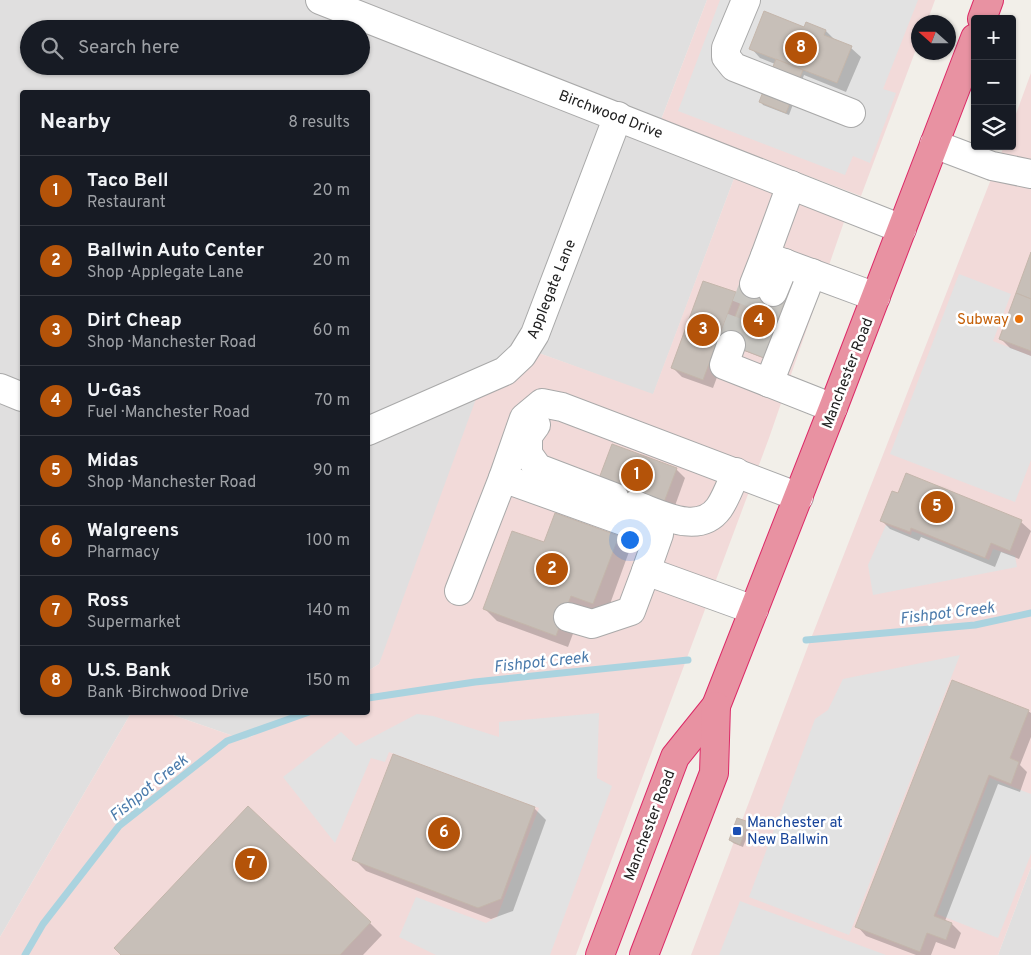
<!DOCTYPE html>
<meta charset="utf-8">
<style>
body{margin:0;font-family:Overpass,sans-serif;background:#242831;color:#f1f3f6}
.controls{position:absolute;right:15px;top:15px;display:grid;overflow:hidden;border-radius:5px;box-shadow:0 1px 4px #0004}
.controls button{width:45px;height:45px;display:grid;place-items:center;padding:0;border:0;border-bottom:1px solid #363941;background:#171b24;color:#f1f3f6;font:25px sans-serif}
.compass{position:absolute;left:911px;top:15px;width:45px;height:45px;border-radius:50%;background:#171b24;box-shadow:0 1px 4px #0004;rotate:291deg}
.you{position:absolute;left:629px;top:539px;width:18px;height:18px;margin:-12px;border:4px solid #fff;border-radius:50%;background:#1a73e8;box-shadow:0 0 0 8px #1a73e833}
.badge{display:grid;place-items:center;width:32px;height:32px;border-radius:50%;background:#b45309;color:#fff;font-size:16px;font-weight:700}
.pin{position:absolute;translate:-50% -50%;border:2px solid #fff;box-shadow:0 1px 5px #0006}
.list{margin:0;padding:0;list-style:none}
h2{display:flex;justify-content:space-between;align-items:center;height:65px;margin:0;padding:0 20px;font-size:21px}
h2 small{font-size:16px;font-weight:400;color:#9ea1a6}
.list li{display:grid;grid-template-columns:32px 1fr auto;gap:15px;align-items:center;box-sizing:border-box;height:70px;padding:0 20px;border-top:1px solid #363941}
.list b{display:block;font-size:19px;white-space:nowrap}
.list p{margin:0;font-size:16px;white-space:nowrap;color:#9ea1a6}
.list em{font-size:16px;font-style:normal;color:#9ea1a6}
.icon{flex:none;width:28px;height:28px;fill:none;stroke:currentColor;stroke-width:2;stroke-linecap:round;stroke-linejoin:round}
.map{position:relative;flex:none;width:1031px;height:955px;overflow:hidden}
.search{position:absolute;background:#171b24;box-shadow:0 1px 4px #0004;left:20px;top:20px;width:350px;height:55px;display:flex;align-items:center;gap:12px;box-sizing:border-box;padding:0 18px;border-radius:28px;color:#9ea1a6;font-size:19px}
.panel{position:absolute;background:#171b24;box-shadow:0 1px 4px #0004;left:20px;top:90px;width:350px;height:625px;border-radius:5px}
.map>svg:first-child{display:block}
</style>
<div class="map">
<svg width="1031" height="955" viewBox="0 0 1031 955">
<rect width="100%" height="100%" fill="#f2efe9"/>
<g fill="#e0dfdf" fill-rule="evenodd">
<path d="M 0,0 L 707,0 L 661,120 L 744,152 L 653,395 L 536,352 L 379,664 L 368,671 L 368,92 L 22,92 L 22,712 L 131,713 L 0,937 ZM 29,29 L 361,29 L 361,66 L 29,66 Z"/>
<path d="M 167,713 L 294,713 L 245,740 Z"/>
<path d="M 1031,867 L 1031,955 L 998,955 Z"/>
</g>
<g fill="#f2dad9">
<path d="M 707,0 L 935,0 L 927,22 L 918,22 L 918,44 L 861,196 L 661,120 Z"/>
<path d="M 1031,73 L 1031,867 L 998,955 L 691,955 L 810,641 L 1004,146 L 1012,146 L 1012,125 Z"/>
<path d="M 735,176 L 845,219 L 769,438 L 576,955 L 0,955 L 0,937 L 131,713 L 167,713 L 245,740 L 294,713 L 368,712 L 368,671 L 379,664 L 477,396 L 536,352 L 653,394 Z"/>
</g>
<g fill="#e2e2e2">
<path d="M 720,0 L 918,0 L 883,89 L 896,93 L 870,163 L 853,156 L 845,175 L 678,111 Z"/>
<path d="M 959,274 L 1011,294 L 993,341 L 1031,356 L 1031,460 L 1015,502 L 890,454 Z"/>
<path d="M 886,525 L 911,535 L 912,531 L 989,560 L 993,549 L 1015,556 L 1017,567 L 873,595 L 868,565 Z"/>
<path d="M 960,655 L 849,935 L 749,897 L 815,719 L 828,710 L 843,679 Z"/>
<path d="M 599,713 L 597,778 L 612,786 L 550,955 L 436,955 L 399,937 L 416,897 L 486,923 L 497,917 L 539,808 L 389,752 L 385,762 L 371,758 L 335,843 L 283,777 L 341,732 L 356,746 L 417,714 L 433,716 L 499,737 L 499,722 Z"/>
<path d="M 990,778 L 1031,794 L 1031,854 L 998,938 L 937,914 Z"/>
<path d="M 740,901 L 886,955 L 719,955 Z"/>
</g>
<g fill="#0003">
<path d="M 804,28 L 826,31 L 835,40 L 851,48 L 861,57 L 846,92 L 804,75 L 789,115 L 763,105 L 761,102 L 775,64 L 760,58 L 751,48 Z"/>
<path d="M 1031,255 L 1031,356 L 1010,348 L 1000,338 Z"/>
<path d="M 703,282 L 736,293 L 743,300 L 773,362 L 729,345 L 713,388 L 682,377 L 673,368 Z"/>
<path d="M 676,469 L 685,478 L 672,514 L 609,490 Z"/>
<path d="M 907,475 L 1021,522 L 1031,531 L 1019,559 L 1001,552 L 995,567 L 921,537 L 919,541 L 890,529 L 881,520 L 899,495 Z"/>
<path d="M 618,537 L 630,549 L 606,615 L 583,607 L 568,647 L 497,621 L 485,609 L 545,544 Z"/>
<path d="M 1028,711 L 1031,713 L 1031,737 L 1020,765 L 1027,772 L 1020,792 L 998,784 L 945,921 L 952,924 L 961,933 L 955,949 L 936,942 L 931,955 L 916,955 L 866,936 L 857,926 Z"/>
<path d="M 534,808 L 546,820 L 513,911 L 491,919 L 366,871 L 354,859 Z"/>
<path d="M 748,824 L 751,826 L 743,847 L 733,843 L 730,840 Z"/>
<path d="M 370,923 L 382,935 L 363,955 L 122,955 Z"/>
</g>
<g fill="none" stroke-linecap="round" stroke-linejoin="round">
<g stroke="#aad3df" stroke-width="7">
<path d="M 806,640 L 975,625 L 1031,613"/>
<path d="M 368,698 L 475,682 L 688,660"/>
<path d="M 25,955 L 43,924 L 119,826 L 227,741 L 309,712"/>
</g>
</g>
<g fill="#c7bfb8" stroke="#c4b6ab">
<path d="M 764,11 L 804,27 L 806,22 L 826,30 L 824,35 L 852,46 L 837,83 L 749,49 Z"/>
<path d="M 776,59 L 803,70 L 786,113 L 759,102 Z"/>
<path d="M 1031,252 L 1031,299 L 1016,293 Z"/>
<path d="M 703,281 L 736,292 L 703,380 L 671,368 Z"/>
<path d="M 748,282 L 794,300 L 770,360 L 725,343 Z"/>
<path d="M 1016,293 L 1031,299 L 1031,351 L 999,339 Z"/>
<path d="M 612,444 L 677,468 L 663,505 L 598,481 Z"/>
<path d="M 906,473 L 1022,520 L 1010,551 L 991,543 L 985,558 L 911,528 L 910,532 L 880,521 L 892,491 L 898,493 Z"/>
<path d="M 555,513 L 619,536 L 593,604 L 571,596 L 556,636 L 483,609 L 512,531 L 544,542 Z"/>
<path d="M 952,680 L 1029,710 L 1010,758 L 1019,762 L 1011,784 L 989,775 L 934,916 L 952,923 L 946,940 L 927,933 L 920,952 L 855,927 Z"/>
<path d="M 393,754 L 535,807 L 501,899 L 478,908 L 352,860 Z"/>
<path d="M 248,806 L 371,922 L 340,955 L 121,955 L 114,948 Z"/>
<path d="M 737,818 L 749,822 L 740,845 L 729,840 Z"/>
</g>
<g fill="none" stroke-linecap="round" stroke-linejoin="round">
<g stroke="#c8c6c1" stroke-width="28" stroke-dasharray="28 14" stroke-linecap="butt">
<path d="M 731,345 L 754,284"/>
<path d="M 750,352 L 773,292"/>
</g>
<g stroke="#a9a9a9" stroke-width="30">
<g id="minor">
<path d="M 320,0 L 902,229"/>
<path d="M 746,0 L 726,48 L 726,57 L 734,67 L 851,113"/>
<path d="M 934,144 L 992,166 L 1031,174"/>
<path d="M 765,256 L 791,185"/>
<path d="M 754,284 L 765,256 L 876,297"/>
<path d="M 773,292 L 785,263"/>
<path d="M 731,345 L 724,365 L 833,408"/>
<path d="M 769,383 L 812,273"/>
<path d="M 0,388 L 22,397"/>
<path d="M 536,425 L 528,436 L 528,454 L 538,468 L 614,497"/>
<path d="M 368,431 L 505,371 L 522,355 L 535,334 L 618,116"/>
<path d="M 503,478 L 524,418 L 542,403 L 562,407 L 799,497"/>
<path d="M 635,505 C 660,514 699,536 719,508 C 726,498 731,484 736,472"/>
<path d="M 459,591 L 503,478 L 659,534 L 646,571 L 754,610"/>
<path d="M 568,617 L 592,624 L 631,611 L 646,571"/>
</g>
</g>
<g stroke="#dc2a67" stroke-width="30">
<g id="highway">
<path d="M 982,19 L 989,0"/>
<path d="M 600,955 L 675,757 L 716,706 L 833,408 L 975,38"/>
<path d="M 644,955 L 714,773 L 716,706"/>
</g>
</g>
<use href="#minor" stroke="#fff" stroke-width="28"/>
<use href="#highway" stroke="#e892a2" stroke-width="28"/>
</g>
<circle fill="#e8710a" stroke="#fff" stroke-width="2" cx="1019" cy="319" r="5"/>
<rect fill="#1a4fb4" stroke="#fff" stroke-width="2" x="732" y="826" width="10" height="10" rx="2.5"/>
<g text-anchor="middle" stroke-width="5" stroke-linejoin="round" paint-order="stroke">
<g font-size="15" fill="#222" stroke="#fff">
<text transform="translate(611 114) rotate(21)" y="5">Birchwood Drive</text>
<text transform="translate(551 289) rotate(-68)" y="5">Applegate Lane</text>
<text transform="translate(847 373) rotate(-69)" y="5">Manchester Road</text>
<text transform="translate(649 825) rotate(-69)" y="5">Manchester Road</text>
</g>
<g font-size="15" fill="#c56008" stroke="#fff" text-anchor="end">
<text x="1009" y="324">Subway</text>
</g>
<g font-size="15" fill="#164399" stroke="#fff" text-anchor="start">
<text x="747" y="827">Manchester at<tspan x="747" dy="17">New Ballwin</tspan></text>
</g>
<g font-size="16" font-style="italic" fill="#4a7aab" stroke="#fff">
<text transform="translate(947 612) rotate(-7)" y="6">Fishpot Creek</text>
<text transform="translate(541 661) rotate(-6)" y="6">Fishpot Creek</text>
<text transform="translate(148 787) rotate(-39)" y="6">Fishpot Creek</text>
</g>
</g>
</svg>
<div class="controls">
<button>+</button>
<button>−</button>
<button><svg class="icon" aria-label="layers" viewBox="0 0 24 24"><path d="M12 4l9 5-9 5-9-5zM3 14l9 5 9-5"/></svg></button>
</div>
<svg class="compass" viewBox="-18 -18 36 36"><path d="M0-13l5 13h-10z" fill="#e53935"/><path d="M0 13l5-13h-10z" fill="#9ea1a6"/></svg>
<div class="you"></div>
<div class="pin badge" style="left:637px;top:475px">1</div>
<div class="pin badge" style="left:552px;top:569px">2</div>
<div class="pin badge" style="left:703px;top:330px">3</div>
<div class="pin badge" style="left:759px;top:321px">4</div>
<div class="pin badge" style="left:937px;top:507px">5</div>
<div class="pin badge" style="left:444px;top:833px">6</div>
<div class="pin badge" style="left:251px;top:864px">7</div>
<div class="pin badge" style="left:801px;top:48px">8</div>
<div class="search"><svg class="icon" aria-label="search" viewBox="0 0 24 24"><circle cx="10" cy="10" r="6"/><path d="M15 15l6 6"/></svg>Search here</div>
<section class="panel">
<h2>Nearby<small>8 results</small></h2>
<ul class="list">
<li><span class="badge">1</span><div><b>Taco Bell</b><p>Restaurant</p></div><em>20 m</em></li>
<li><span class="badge">2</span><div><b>Ballwin Auto Center</b><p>Shop · Applegate Lane</p></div><em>20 m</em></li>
<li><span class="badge">3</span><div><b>Dirt Cheap</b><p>Shop · Manchester Road</p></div><em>60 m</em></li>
<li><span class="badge">4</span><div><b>U-Gas</b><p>Fuel · Manchester Road</p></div><em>70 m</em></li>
<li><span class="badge">5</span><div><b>Midas</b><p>Shop · Manchester Road</p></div><em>90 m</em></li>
<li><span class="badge">6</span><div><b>Walgreens</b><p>Pharmacy</p></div><em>100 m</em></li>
<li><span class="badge">7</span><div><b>Ross</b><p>Supermarket</p></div><em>140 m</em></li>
<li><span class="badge">8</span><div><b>U.S. Bank</b><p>Bank · Birchwood Drive</p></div><em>150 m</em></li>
</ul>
</section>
</div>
